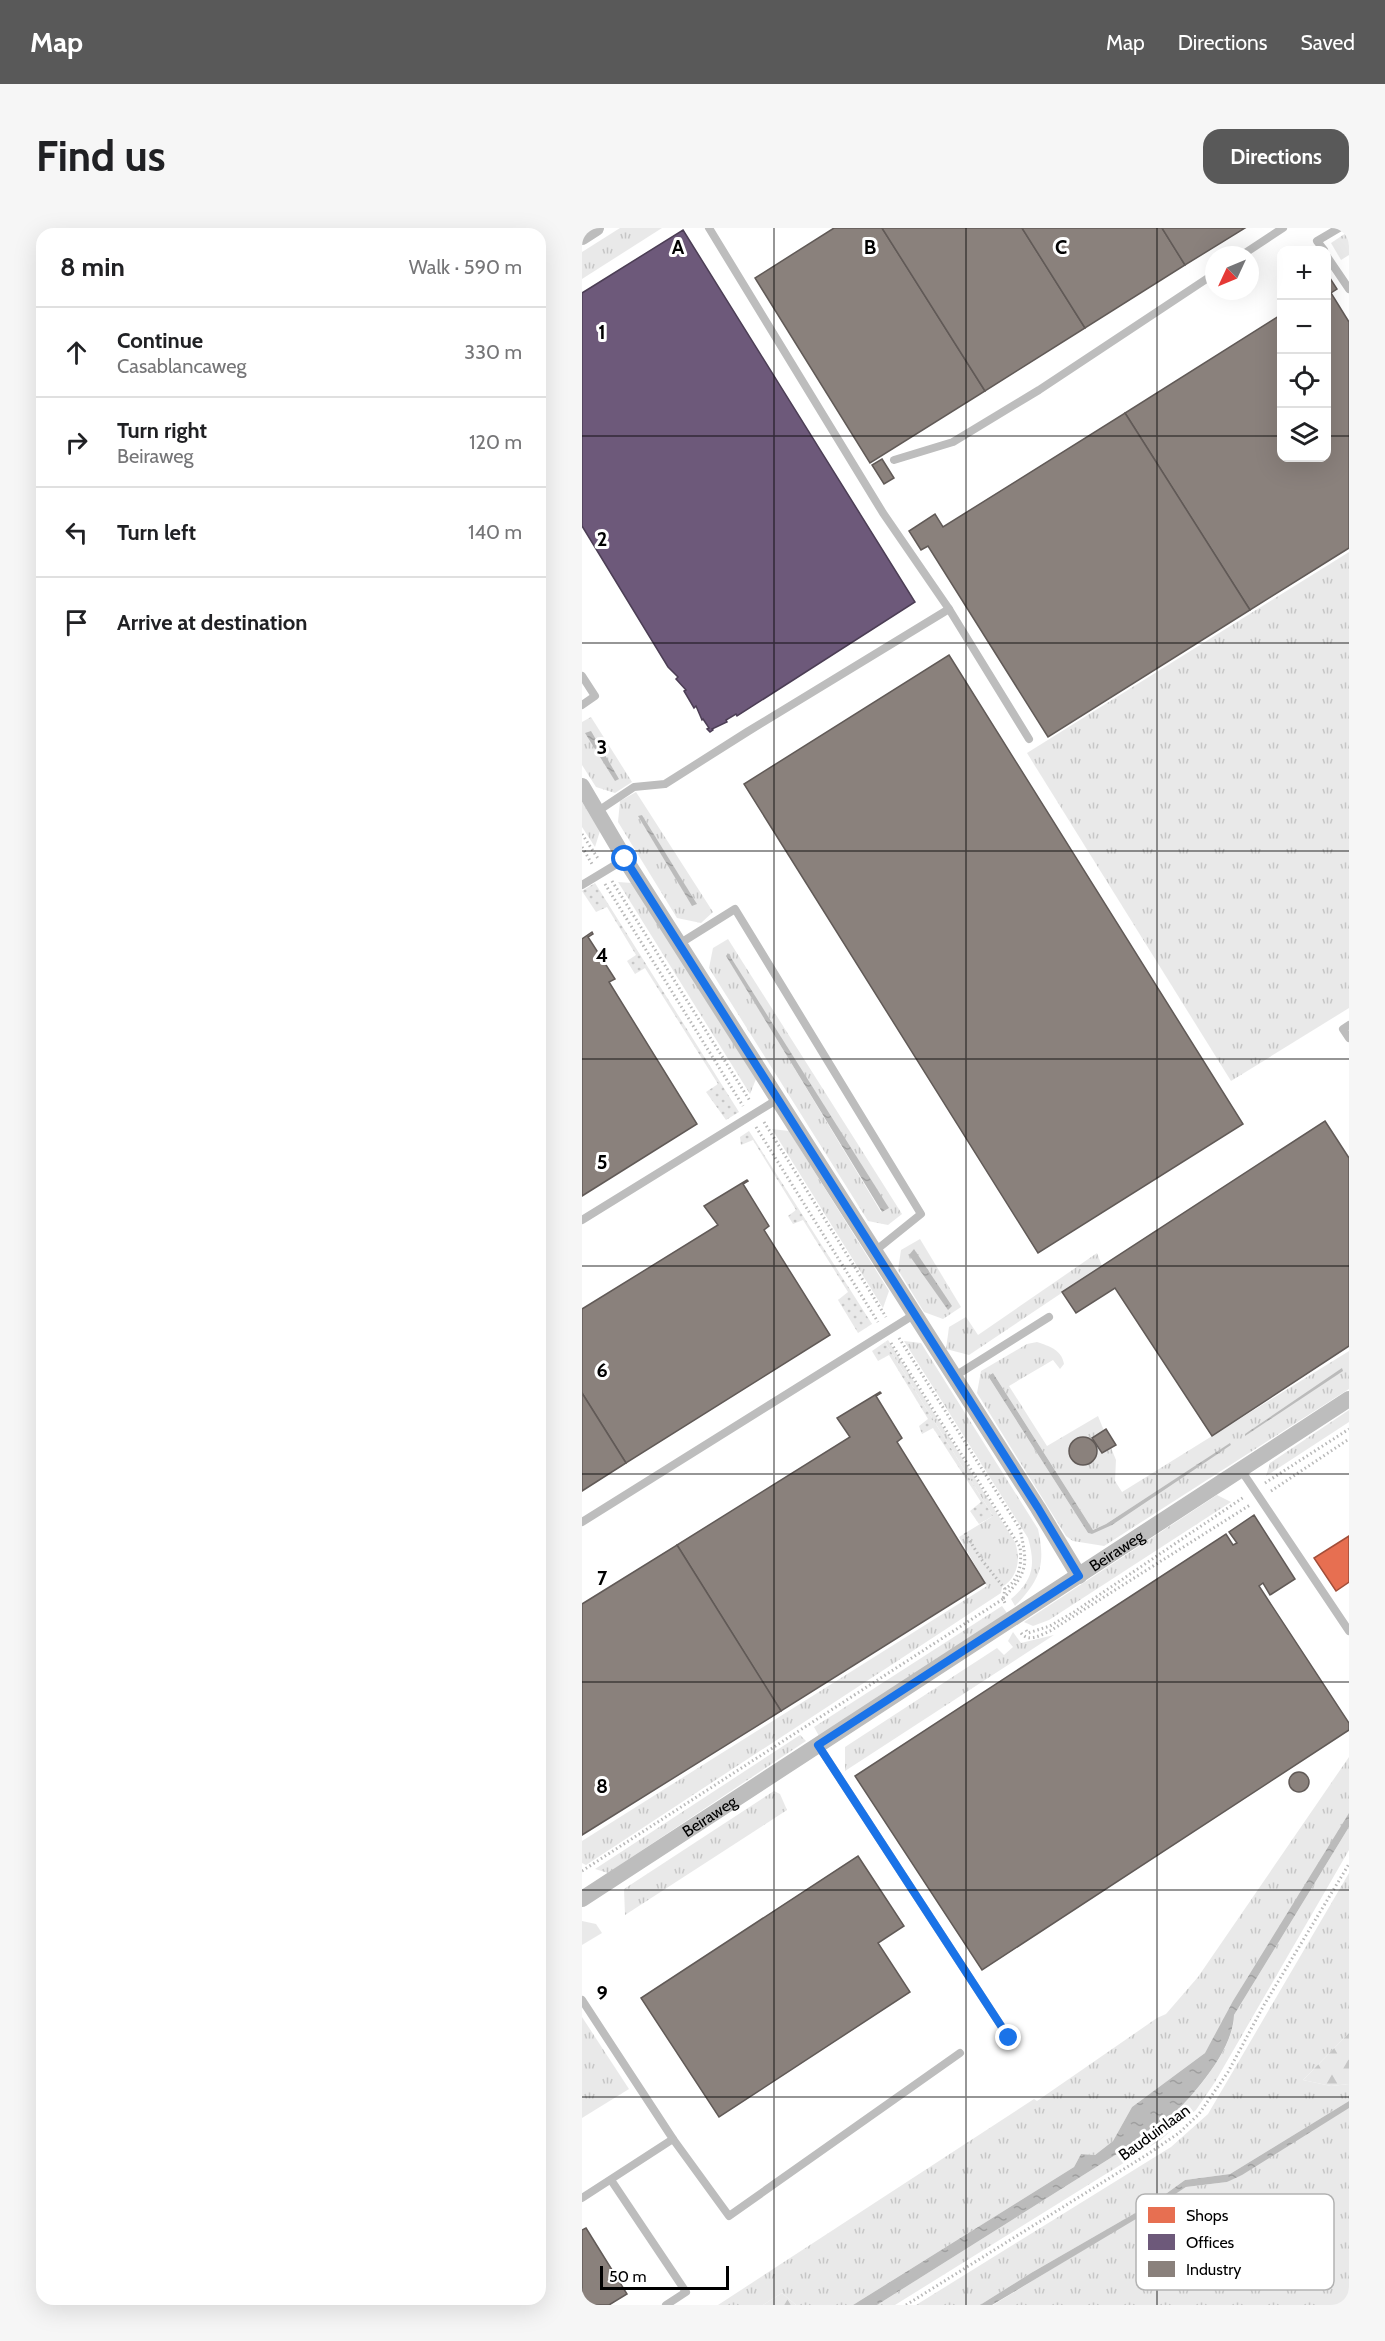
<!DOCTYPE html>
<meta charset="utf-8">
<style>
body{margin:0;font-family:Cabin,sans-serif;background:#f6f6f6;color:#202124}
.controls{position:absolute;right:18px;top:18px;display:grid;overflow:hidden;border-radius:12px;box-shadow:0 6px 24px #0002}
.controls button{width:54px;height:54px;display:grid;place-items:center;padding:0;border:0;border-bottom:2px solid #e0e0e0;background:#fff;color:#202124;font:30px sans-serif}
.compass{position:absolute;left:623px;top:18px;width:54px;height:54px;border-radius:50%;background:#fff;box-shadow:0 6px 24px #0002;rotate:226deg}
.scale{position:absolute;left:18px;bottom:15px;width:129px;box-sizing:border-box;padding-left:6px;border:3px solid #000;border-top:0;font-size:16px;line-height:21px;white-space:nowrap;color:#000;-webkit-text-stroke:4px #fff;paint-order:stroke}
.stop{position:absolute;width:18px;height:18px;margin:-14px;border:4px solid #1a73e8;border-radius:50%;background:#fff}
.stop.end{background:#1a73e8;border-color:#fff;box-shadow:0 2px 6px #0008}
.list{margin:0;padding:0;list-style:none}
h2{display:flex;justify-content:space-between;align-items:center;height:78px;margin:0;padding:0 24px;font-size:26px}
h2 small{font-size:20px;font-weight:400;color:#757577}
.list li{display:grid;grid-template-columns:39px 1fr auto;gap:18px;align-items:center;box-sizing:border-box;height:90px;padding:0 24px;border-top:2px solid #e0e0e0}
.list b{display:block;font-size:22px;white-space:nowrap}
.list p{margin:0;font-size:20px;white-space:nowrap;color:#757577}
.list em{font-size:20px;font-style:normal;color:#757577}
.icon{flex:none;width:33px;height:33px;fill:none;stroke:currentColor;stroke-width:2;stroke-linecap:round;stroke-linejoin:round}
.map{position:relative;flex:none;width:767px;height:2077px;overflow:hidden;border-radius:18px}
header{display:flex;align-items:center;gap:36px;box-sizing:border-box;height:84px;padding:0 30px;background:#595959;color:#fff}
header strong{font-size:28px}
nav{display:flex;gap:33px;margin-inline-start:auto;font-size:21px}
.intro{display:flex;align-items:center;justify-content:space-between;box-sizing:border-box;height:144px;padding:0 36px}
h1{margin:0;font-size:42px}
.button{padding:15px 27px;border-radius:18px;background:#595959;color:#fff;font-size:21px;font-weight:700}
main{display:flex;gap:36px;padding:0 36px}
aside{flex:1;background:#fff;border-radius:18px;box-shadow:0 6px 24px #0002}
.map>svg:first-child{display:block}
</style>
<header>
<strong>Map</strong>
<nav><a>Map</a><a>Directions</a><a>Saved</a></nav>
</header>
<div class="intro"><h1>Find us</h1><a class="button">Directions</a></div>
<main>
<aside>
<h2>8 min<small>Walk · 590 m</small></h2>
<ul class="list">
<li><svg class="icon" aria-label="ahead" viewBox="0 0 24 24"><path d="M12 20V5M6 11l6-6 6 6"/></svg><div><b>Continue</b><p>Casablancaweg</p></div><em>330 m</em></li>
<li><svg class="icon" aria-label="right" viewBox="0 0 24 24"><path d="M7 20v-9h11M14 6l5 5-5 5"/></svg><div><b>Turn right</b><p>Beiraweg</p></div><em>120 m</em></li>
<li><svg class="icon" aria-label="left" viewBox="0 0 24 24"><path d="M17 20v-9H6M10 6l-5 5 5 5"/></svg><div><b>Turn left</b></div><em>140 m</em></li>
<li><svg class="icon" aria-label="arrive" viewBox="0 0 24 24"><path d="M6 21V4h12l-3 4 3 4H6"/></svg><div><b>Arrive at destination</b></div></li>
</ul>
</aside>
<div class="map">
<svg width="767" height="2077" viewBox="0 0 767 2077">
<defs>
<pattern id="grass-tufts" width="24" height="20" patternUnits="userSpaceOnUse" patternTransform="scale(1.5)"><rect width="24" height="20" fill="#e9e9e9"/><path d="M3 7l-1-3M5 7V3M7 7l1-3M15 17l-1-3M17 17v-4M19 17l1-3" fill="none" stroke="#c6c6c6"/></pattern>
<pattern id="forest-firs" width="22" height="20" patternUnits="userSpaceOnUse" patternTransform="scale(1.5)"><rect width="22" height="20" fill="#e9e9e9"/><path d="M5 1l3.5 6h-7zM16 11l3.5 6h-7z" fill="#c6c6c6"/></pattern>
<pattern id="park-dots" width="8" height="8" patternUnits="userSpaceOnUse" patternTransform="scale(1.5)"><rect width="8" height="8" fill="#e9e9e9"/><path d="M2 2h.1M6 6h.1" fill="none" stroke="#c6c6c6" stroke-width="1.8" stroke-linecap="round"/></pattern>
<pattern id="water-ripples" width="26" height="14" patternUnits="userSpaceOnUse" patternTransform="scale(1.5)"><rect width="26" height="14" fill="#bbb"/><path d="M2 4q2-2 4 0t4 0M15 11q2-2 4 0t4 0" fill="none" stroke="#9f9f9f"/></pattern>
</defs>
<rect width="100%" height="100%" fill="#fff"/>
<g fill="url(#grass-tufts)" fill-rule="evenodd">
<path d="M 38,0 L 80,0 L 0,51 L 0,24 Z"/>
<path d="M 767,3 L 767,27 L 759,32 L 749,15 Z"/>
<path d="M 767,324 L 767,780 L 649,853 L 445,525 Z"/>
<path d="M 9,489 L 50,554 L 33,565 L 14,559 L 0,537 L 0,494 Z"/>
<path d="M 54,564 L 131,684 L 119,695 L 95,690 L 36,594 L 38,573 ZM 60,587 L 114,675 L 114,676 L 110,677 L 57,589 Z"/>
<path d="M 0,574 L 18,603 L 13,619 L 0,599 Z"/>
<path d="M 36,654 L 50,655 L 174,851 L 168,866 Z"/>
<path d="M 146,711 L 320,986 L 306,997 L 286,993 L 127,740 L 131,720 ZM 144,727 L 306,980 L 300,984 L 299,984 Z"/>
<path d="M 190,901 L 207,903 L 307,1063 L 301,1080 Z"/>
<path d="M 338,1011 L 379,1079 L 361,1091 L 342,1084 L 316,1042 L 319,1022 Z"/>
<path d="M 515,1025 L 520,1038 L 387,1127 L 364,1121 L 367,1099 L 384,1089 L 396,1107 Z"/>
<path d="M 306,1112 L 433,1314 C 439,1331 436,1349 420,1359 L 419,1365 L 4,1637 L 0,1635 L 0,1613 L 405,1358 L 377,1309 L 411,1288 L 303,1114 Z"/>
<path d="M 322,1113 L 339,1115 L 456,1301 C 464,1337 458,1352 433,1378 L 429,1371 C 451,1352 454,1338 446,1310 Z"/>
<path d="M 455,1114 C 467,1118 480,1122 482,1136 L 478,1141 L 471,1132 L 427,1158 L 465,1218 L 516,1188 L 534,1232 L 533,1253 L 540,1264 L 767,1123 L 767,1161 L 522,1318 L 491,1313 L 484,1308 L 395,1165 L 399,1143 L 445,1116 ZM 411,1145 L 511,1302 L 524,1296 L 647,1216 L 649,1217 L 510,1306 L 506,1305 L 406,1148 Z"/>
<path d="M 767,1182 L 767,1194 L 684,1248 L 688,1235 Z"/>
<path d="M 635,1267 L 649,1274 L 467,1392 L 451,1398 L 442,1394 Z"/>
<path d="M 420,1378 L 425,1385 L 237,1508 L 232,1499 Z"/>
<path d="M 431,1404 L 439,1415 L 472,1407 L 263,1543 L 263,1519 L 415,1420 L 422,1427 L 431,1419 L 426,1413 Z"/>
<path d="M 218,1507 L 224,1513 L 26,1645 L 13,1641 Z"/>
<path d="M 767,1529 L 767,1586 L 623,1825 L 550,1879 L 531,1913 L 513,1927 L 499,1926 L 492,1939 L 271,2077 L 214,2077 L 200,2065 L 181,2077 L 136,2077 L 452,1871 L 455,1873 L 575,1790 L 584,1786 L 616,1749 Z"/>
<path d="M 192,1563 L 198,1566 L 205,1582 L 43,1687 L 42,1661 Z"/>
<path d="M 767,1599 L 767,1622 L 633,1854 L 614,1882 L 577,1913 L 313,2077 L 295,2077 L 581,1897 C 607,1872 652,1824 652,1787 Z"/>
<path d="M 767,1645 L 767,1805 L 721,1852 L 749,1858 L 767,1856 L 767,1873 L 648,1946 L 603,1952 L 574,1973 L 449,2045 L 398,2077 L 334,2077 L 589,1919 L 626,1886 Z"/>
<path d="M 0,1693 L 14,1696 L 20,1705 L 0,1717 Z"/>
<path d="M 0,1789 L 47,1861 L 0,1890 Z"/>
<path d="M 767,1879 L 767,2077 L 411,2077 L 604,1959 L 645,1954 Z"/>
</g>
<g fill="url(#forest-firs)">
<path d="M 767,1805 L 767,1856 L 749,1858 L 721,1852 Z"/>
<path d="M 200,2065 L 214,2077 L 181,2077 Z"/>
</g>
<g fill="url(#park-dots)">
<path d="M 13,655 L 157,884 L 144,892 L 124,864 L 136,856 L 63,740 L 53,746 L 45,733 L 54,727 L 25,679 L 14,684 L 0,663 Z"/>
<path d="M 167,903 L 290,1096 L 276,1105 L 256,1072 L 266,1064 L 221,992 L 211,996 L 206,988 L 214,982 L 171,912 L 159,917 L 158,909 Z"/>
<path d="M 303,1114 L 411,1288 L 397,1296 L 388,1283 L 399,1274 L 351,1200 L 340,1206 L 337,1198 L 346,1191 L 307,1127 L 296,1133 L 290,1123 Z"/>
</g>
<g fill="url(#water-ripples)">
<path d="M 9,503 L 37,551 L 33,553 L 3,505 Z"/>
<path d="M 60,587 L 115,676 L 110,678 L 56,588 Z"/>
<path d="M 146,725 L 307,980 L 300,984 L 144,728 Z"/>
<path d="M 332,1021 L 370,1078 L 366,1082 L 327,1027 Z"/>
<path d="M 760,1140 L 761,1143 L 663,1208 L 663,1206 Z"/>
<path d="M 411,1145 L 511,1302 L 524,1296 L 648,1215 L 649,1217 L 530,1297 L 510,1306 L 506,1305 L 406,1148 Z"/>
<path d="M 767,1585 L 767,1599 L 652,1787 C 651,1825 607,1872 581,1897 L 295,2077 L 271,2077 L 492,1939 L 499,1926 L 513,1927 L 531,1913 L 550,1879 L 623,1825 L 651,1773 Z"/>
<path d="M 767,1873 L 767,1880 L 660,1947 L 645,1954 L 604,1959 L 569,1982 L 410,2077 L 398,2077 L 449,2045 L 574,1973 L 603,1952 L 648,1946 Z"/>
</g>
<path fill="#e76f51" stroke="#a24e39" stroke-width="1.5" d="M 767,1308 L 767,1354 L 754,1363 L 732,1330 Z"/>
<path fill="#6d597a" stroke="#4c3e55" stroke-width="1.5" d="M 101,2 L 333,374 L 155,488 L 154,486 L 144,492 L 145,494 L 130,501 L 131,502 L 128,504 L 125,501 L 127,500 L 121,491 L 120,492 L 114,478 L 112,480 L 102,463 L 104,462 L 94,451 L 96,449 L 86,439 L 0,298 L 0,65 Z"/>
<g fill="#8a817c" stroke="#615a57" stroke-width="1.5">
<path d="M 252,0 L 300,0 L 403,163 L 288,235 L 173,50 Z"/>
<path d="M 300,0 L 440,0 L 503,100 L 403,163 Z"/>
<path d="M 440,0 L 580,0 L 603,37 L 503,100 Z"/>
<path d="M 580,0 L 663,0 L 603,37 Z"/>
<path d="M 744,44 L 755,61 L 749,65 L 767,94 L 767,320 L 668,382 L 543,185 L 700,86 L 700,230 L 744,230 Z"/>
<path d="M 543,185 L 668,382 L 466,509 L 346,318 L 339,322 L 327,303 L 353,286 L 361,299 Z"/>
<path d="M 300,231 L 312,250 L 302,256 L 290,237 Z"/>
<path d="M 367,427 L 661,896 L 456,1025 L 162,556 Z"/>
<path d="M 10,704 L 11,706 L 6,709 L 33,751 L 27,754 L 115,896 L 0,968 L 0,711 Z"/>
<path d="M 743,893 L 767,930 L 767,1118 L 630,1208 L 533,1060 L 494,1085 L 480,1064 Z"/>
<path d="M 165,952 L 166,953 L 161,956 L 187,998 L 182,1002 L 248,1107 L 44,1235 L 0,1165 L 0,1081 L 136,997 L 122,978 Z"/>
<path d="M 298,1164 L 299,1165 L 294,1168 L 320,1210 L 315,1214 L 403,1355 L 199,1483 L 95,1317 L 268,1209 L 255,1190 Z"/>
<path d="M 0,1165 L 44,1235 L 0,1263 Z"/>
<path d="M 524,1201 L 534,1217 L 520,1225 L 510,1210 Z"/>
<circle cx="501" cy="1223" r="14"/>
<path d="M 672,1287 L 713,1351 L 688,1367 L 681,1355 L 677,1358 L 767,1495 L 767,1502 L 400,1742 L 273,1548 L 644,1306 L 651,1317 L 655,1315 L 647,1304 Z"/>
<path d="M 95,1317 L 199,1483 L 0,1607 L 0,1376 Z"/>
<circle cx="717" cy="1554" r="10"/>
<path d="M 276,1628 L 322,1698 L 296,1715 L 328,1764 L 137,1889 L 59,1770 Z"/>
<path d="M 4,2000 L 45,2066 L 27,2077 L 0,2077 L 0,2002 Z"/>
</g>
<g fill="none" stroke-linecap="round" stroke-linejoin="round">
<g stroke="#b8b8b8" stroke-width="3" stroke-dasharray="1.5 3" stroke-linecap="butt">
<path d="M 0,606 L 17,632"/>
<path d="M 0,619 L 10,636"/>
<path d="M 30,653 L 168,873"/>
<path d="M 23,656 L 161,878"/>
<path d="M 182,894 L 304,1089"/>
<path d="M 174,899 L 296,1094"/>
<path d="M 317,1110 L 438,1301 C 446,1338 446,1343 421,1371 L 423,1375"/>
<path d="M 309,1115 L 438,1319 C 440,1336 438,1351 423,1361"/>
<path d="M 683,1255 L 767,1201"/>
<path d="M 689,1263 L 767,1211"/>
<path d="M 383,1305 L 399,1331 L 423,1361 L 421,1371"/>
<path d="M 444,1402 L 446,1405 L 468,1398 L 492,1384 L 662,1269"/>
<path d="M 439,1405 C 447,1415 458,1407 468,1403 L 668,1277"/>
<path d="M 0,1643 L 421,1371"/>
<path d="M 324,2077 L 566,1926 L 597,1905 L 617,1886 L 646,1844 L 682,1777 L 767,1636"/>
</g>
<g stroke="#bdbdbd" stroke-width="8">
<path d="M 127,0 L 301,285 L 367,381 L 447,511"/>
<path d="M 742,22 L 735,13 L 757,0"/>
<path d="M 660,27 L 701,0"/>
<path d="M 744,27 L 767,61"/>
<path d="M 312,232 L 371,214 L 457,162 L 632,46"/>
<path d="M 0,448 L 13,468 L 0,477"/>
<path d="M 16,583 L 52,559 L 83,556 L 165,504 L 367,381"/>
<path d="M 0,657 L 43,631"/>
<path d="M 97,716 L 153,681 L 339,986 L 293,1023"/>
<path d="M 767,797 L 761,801 L 767,810"/>
<path d="M 0,992 L 196,871"/>
<path d="M 373,1148 L 467,1089"/>
<path d="M 659,1242 L 767,1403"/>
<path d="M 0,1294 L 333,1086"/>
<path d="M 236,1517 L 427,1810"/>
<path d="M 0,1772 L 91,1911 L 0,1970"/>
<path d="M 91,1911 L 147,1988 L 378,1825"/>
<path d="M 29,1952 L 104,2064 L 84,2077"/>
</g>
<g stroke="#bdbdbd" stroke-width="16">
<path d="M 0,9 L 14,0"/>
<path d="M 0,558 L 43,631 L 456,1280 L 497,1348"/>
<path id="s1" d="M 0,1671 L 767,1171"/>
</g>
</g>
<g fill="none" stroke-linecap="round" stroke-linejoin="round">
<path stroke="#1a73e8" stroke-width="8" d="M 43,631 L 456,1280 L 497,1348 L 236,1517 L 427,1810"/>
</g>
<path fill="none" stroke="#000" stroke-width="1.5" stroke-opacity="0.55" d="M 192,0 L 192,2077M 384,0 L 384,2077M 575,0 L 575,2077M 0,208 L 700,208M 744,208 L 767,208M 0,415 L 767,415M 0,623 L 767,623M 0,831 L 767,831M 0,1038 L 767,1038M 0,1246 L 767,1246M 0,1454 L 767,1454M 0,1662 L 767,1662M 0,1869 L 767,1869"/>
<g text-anchor="middle" stroke-width="6" stroke-linejoin="round" paint-order="stroke">
<g font-size="16" fill="#000" stroke="#fff">
<text dy="6" stroke="none"><textPath href="#s1" startOffset="638">Beiraweg</textPath></text>
<text dy="6" stroke="none"><textPath href="#s1" startOffset="152">Beiraweg</textPath></text>
<text transform="translate(572 1904) rotate(-36)" y="6">Bauduinlaan</text>
</g>
</g>
<rect x="554" y="1966" width="198" height="96" rx="9" fill="#fff" stroke="#b2b2b2" stroke-width="1.5"/>
<rect x="566" y="1979" width="27" height="16" fill="#e76f51"/>
<rect x="566" y="2006" width="27" height="16" fill="#6d597a"/>
<rect x="566" y="2033" width="27" height="16" fill="#8a817c"/>
<g font-size="16" fill="#000">
<text x="604" y="1993">Shops</text>
<text x="604" y="2020">Offices</text>
<text x="604" y="2047">Industry</text>
</g>
<g font-size="20" text-anchor="middle" font-weight="bold" fill="#000" stroke="#fff" stroke-width="6" stroke-linejoin="round" paint-order="stroke">
<text x="96" y="26">A</text>
<text x="288" y="26">B</text>
<text x="479" y="26">C</text>
<text x="20" y="111">1</text>
<text x="20" y="318">2</text>
<text x="20" y="526">3</text>
<text x="20" y="734">4</text>
<text x="20" y="941">5</text>
<text x="20" y="1149">6</text>
<text x="20" y="1357">7</text>
<text x="20" y="1565">8</text>
<text x="20" y="1772">9</text>
</g>
</svg>
<div class="controls">
<button>+</button>
<button>−</button>
<button><svg class="icon" aria-label="locate" viewBox="0 0 24 24"><circle cx="12" cy="12" r="6"/><path d="M12 2v4M12 18v4M2 12h4M18 12h4"/></svg></button>
<button><svg class="icon" aria-label="layers" viewBox="0 0 24 24"><path d="M12 4l9 5-9 5-9-5zM3 14l9 5 9-5"/></svg></button>
</div>
<svg class="compass" viewBox="-18 -18 36 36"><path d="M0-13l5 13h-10z" fill="#e53935"/><path d="M0 13l5-13h-10z" fill="#757577"/></svg>
<div class="scale">50 m</div>
<div class="stop" style="left:43px;top:631px"></div>
<div class="stop end" style="left:427px;top:1810px"></div>
</div>
</main>
